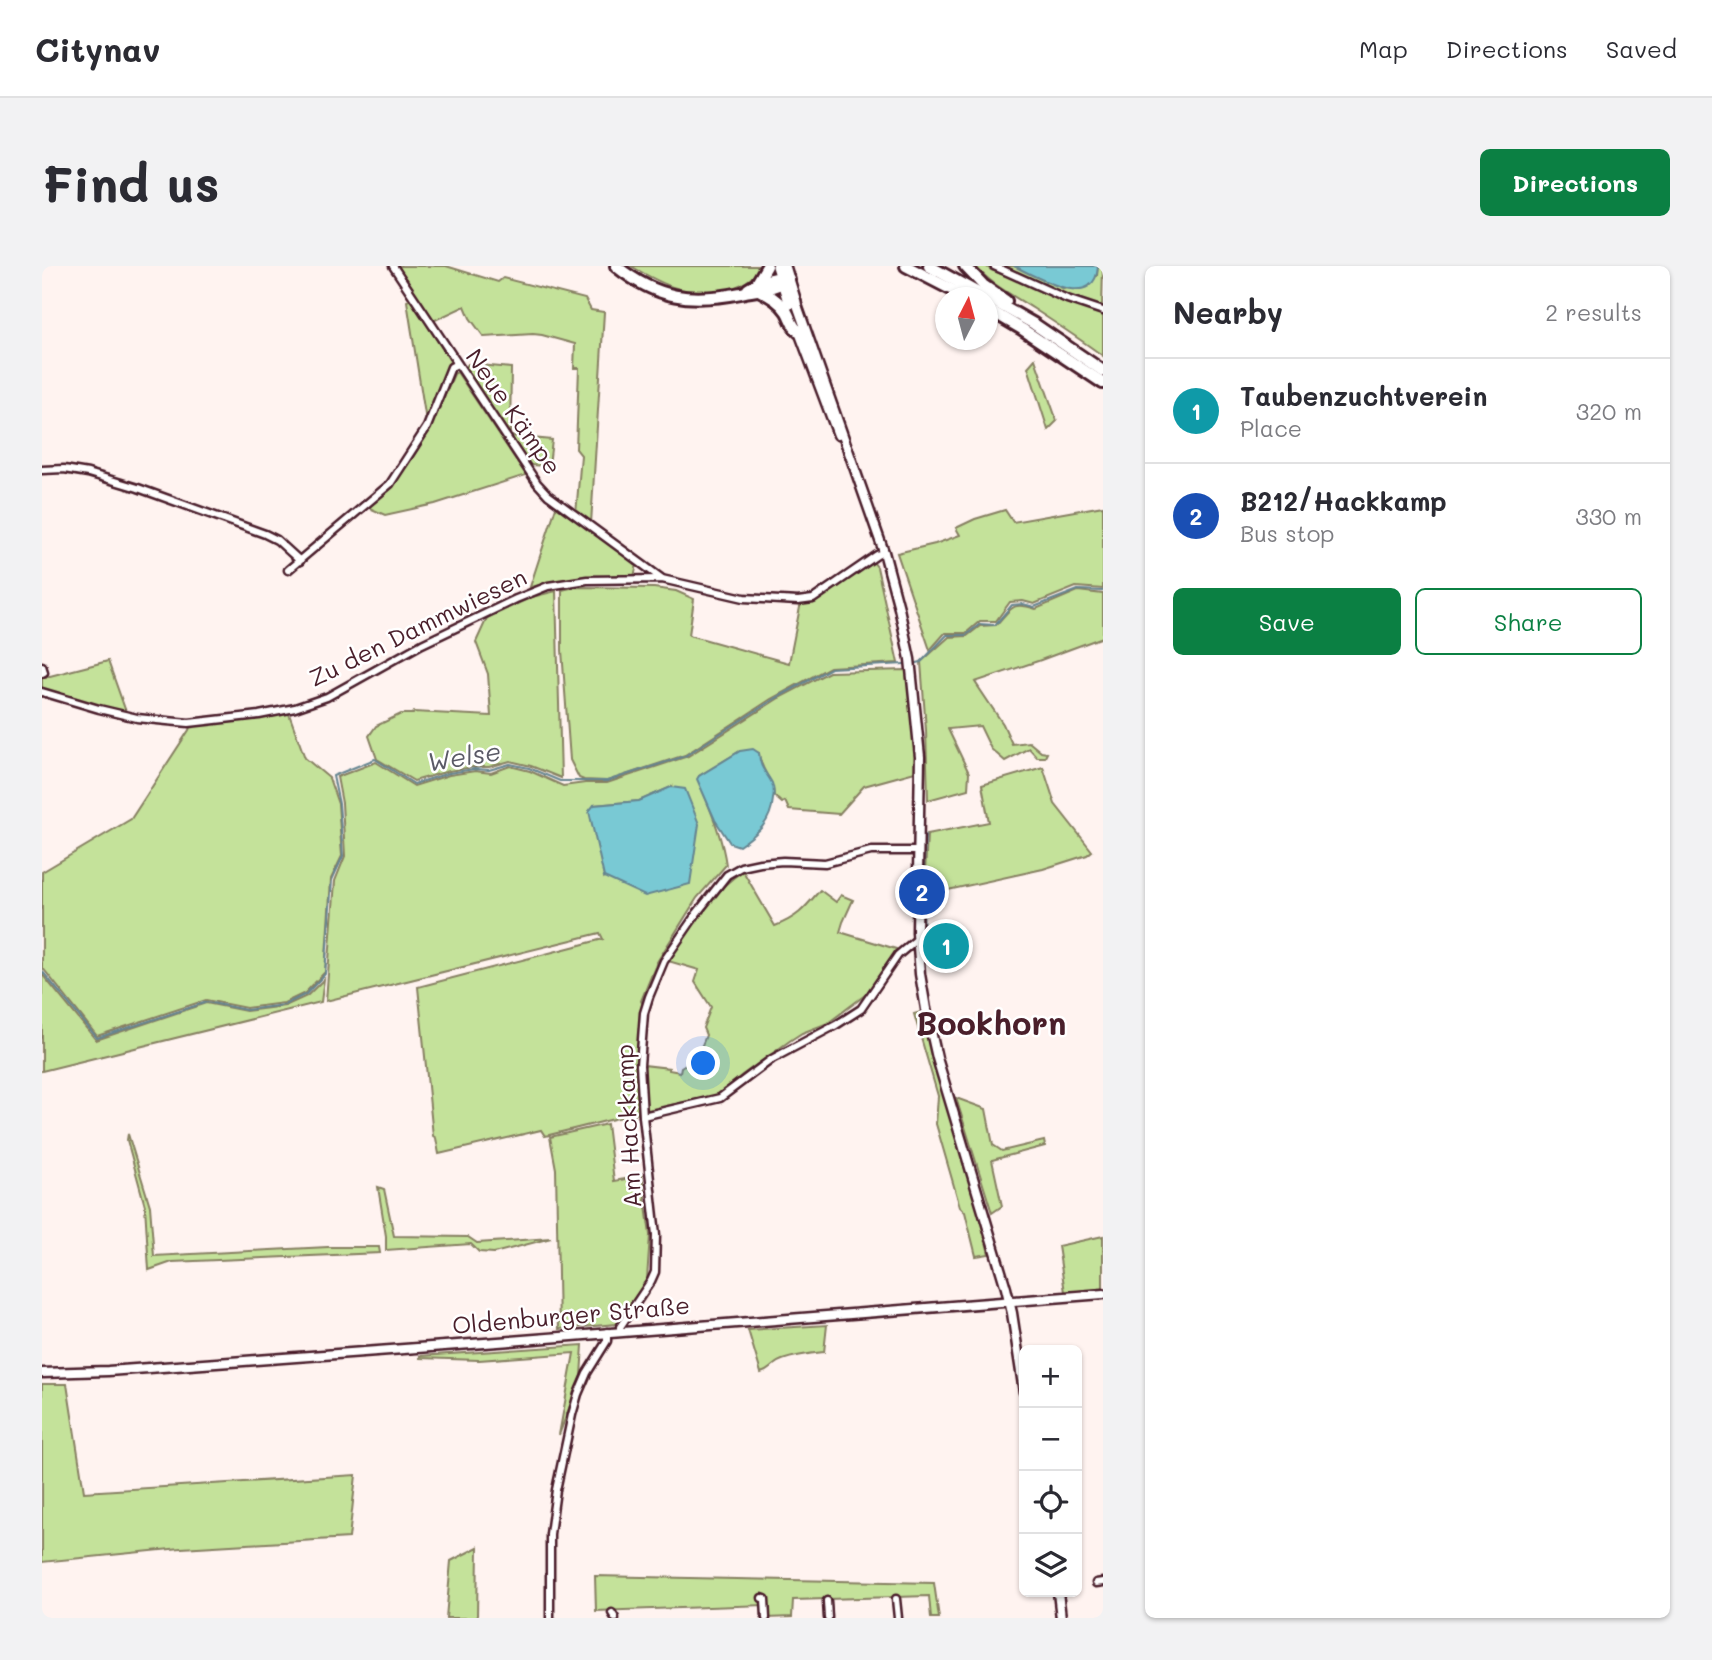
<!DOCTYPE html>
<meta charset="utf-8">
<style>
body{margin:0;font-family:Mali,sans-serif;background:#f2f2f3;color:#2b2b33}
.controls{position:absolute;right:21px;bottom:21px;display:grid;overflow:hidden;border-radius:10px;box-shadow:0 2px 5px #0004}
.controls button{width:63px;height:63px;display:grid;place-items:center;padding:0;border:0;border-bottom:2px solid #e1e1e2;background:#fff;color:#2b2b33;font:35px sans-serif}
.compass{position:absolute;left:893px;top:21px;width:63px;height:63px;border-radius:50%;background:#fff;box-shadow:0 2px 5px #0004;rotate:6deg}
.you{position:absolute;left:662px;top:798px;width:24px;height:24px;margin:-18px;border:5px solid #fff;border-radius:50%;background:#1a73e8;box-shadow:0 0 0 10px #1a73e833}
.badge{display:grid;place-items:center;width:46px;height:46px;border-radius:50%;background:#0b8043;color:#fff;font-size:23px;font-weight:700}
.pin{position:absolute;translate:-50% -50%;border:4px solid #fff;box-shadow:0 2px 7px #0006}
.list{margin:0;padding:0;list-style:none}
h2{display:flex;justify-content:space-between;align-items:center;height:91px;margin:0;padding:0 28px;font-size:30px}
h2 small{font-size:23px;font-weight:400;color:#7c7c81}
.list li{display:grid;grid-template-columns:46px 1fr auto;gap:21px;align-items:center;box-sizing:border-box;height:105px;padding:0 28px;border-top:2px solid #e1e1e2}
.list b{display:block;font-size:26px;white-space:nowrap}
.list p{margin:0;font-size:23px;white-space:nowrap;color:#7c7c81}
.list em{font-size:23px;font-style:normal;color:#7c7c81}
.actions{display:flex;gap:14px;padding:21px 28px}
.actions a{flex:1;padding:16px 0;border:2px solid #0b8043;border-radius:10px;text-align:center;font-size:24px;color:#0b8043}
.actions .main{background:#0b8043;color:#fff}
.icon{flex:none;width:38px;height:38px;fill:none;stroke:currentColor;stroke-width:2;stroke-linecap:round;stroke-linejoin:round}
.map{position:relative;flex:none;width:1061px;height:1352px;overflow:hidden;border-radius:10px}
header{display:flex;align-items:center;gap:42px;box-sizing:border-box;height:98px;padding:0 35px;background:#fff;border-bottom:2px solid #e1e1e2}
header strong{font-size:33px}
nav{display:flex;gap:38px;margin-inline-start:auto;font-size:24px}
.intro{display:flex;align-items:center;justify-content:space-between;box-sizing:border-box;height:168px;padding:0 42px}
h1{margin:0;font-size:49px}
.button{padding:18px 32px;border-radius:10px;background:#0b8043;color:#fff;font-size:24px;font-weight:700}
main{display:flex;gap:42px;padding:0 42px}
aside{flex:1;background:#fff;border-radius:10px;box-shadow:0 2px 5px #0004}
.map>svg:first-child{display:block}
</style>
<header>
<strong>Citynav</strong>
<nav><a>Map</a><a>Directions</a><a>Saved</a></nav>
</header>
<div class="intro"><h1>Find us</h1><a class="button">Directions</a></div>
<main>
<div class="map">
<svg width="1061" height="1352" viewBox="0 0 1061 1352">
<rect width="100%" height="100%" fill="#fff3f0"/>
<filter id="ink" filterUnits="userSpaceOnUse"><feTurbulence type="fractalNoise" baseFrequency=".0143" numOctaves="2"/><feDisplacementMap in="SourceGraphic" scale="14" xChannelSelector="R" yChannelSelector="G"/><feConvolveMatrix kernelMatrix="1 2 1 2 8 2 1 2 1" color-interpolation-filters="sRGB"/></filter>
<g filter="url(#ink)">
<g fill="#c4e29a" stroke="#878062" stroke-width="2" fill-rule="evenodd">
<path d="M 353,0 L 404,0 L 456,16 L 461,12 L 543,33 L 549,44 L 562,46 L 549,258 L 534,248 L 539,189 L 534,183 L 537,102 L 532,102 L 533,78 L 500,69 L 491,68 L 442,71 L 428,52 L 423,40 L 389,56 Z"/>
<path d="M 589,0 L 719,0 C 705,27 661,30 634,22 C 618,17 604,9 589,0 Z"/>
<path d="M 933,0 L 944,0 L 949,4 L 979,15 L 1061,47 L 1061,90 C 1038,73 1015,58 992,43 C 972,30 948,18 933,0 Z"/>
<path d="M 964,0 L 972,0 L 1022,23 L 1055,10 L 1056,0 L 1061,0 L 1060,43 C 1028,30 994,19 964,0 Z"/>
<path d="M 369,33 L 408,95 L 384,155 L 365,35 Z"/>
<path d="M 993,93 L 1015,155 L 1006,164 L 986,101 Z"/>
<path d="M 426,98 L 469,102 L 468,170 L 510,174 L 507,200 L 487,199 L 422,103 Z"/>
<path d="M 415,106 L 484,209 L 393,238 L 343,249 L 325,241 C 333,234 343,227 350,219 C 379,187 395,147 412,108 Z"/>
<path d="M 1061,240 L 1061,323 L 1034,321 L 992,338 L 981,335 L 968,336 L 954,355 L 938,355 L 924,367 L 903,367 L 888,384 L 855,287 L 893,278 L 918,269 L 914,262 L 933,253 L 963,244 L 971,256 Z"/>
<path d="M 514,241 L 595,298 L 592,311 L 519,315 L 488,321 Z"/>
<path d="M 831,296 L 835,301 L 856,397 L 788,401 L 729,433 L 643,489 L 565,515 L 542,514 L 537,512 L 528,494 L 520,384 L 520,324 L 533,321 L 612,322 L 634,325 L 652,333 L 647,369 L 747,397 L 759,336 L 770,337 Z"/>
<path d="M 514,325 L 519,512 L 489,500 L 468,495 L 447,501 L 431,501 L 407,505 L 372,515 L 335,493 L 327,470 L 334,460 L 359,448 L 371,448 L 372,446 L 449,450 L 446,408 L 434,376 L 445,352 L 490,331 Z"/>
<path d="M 1036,325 L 1061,328 L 1061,371 L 996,395 L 933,416 L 961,458 L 970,478 L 987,476 L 999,486 L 1005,487 L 1003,491 L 995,491 L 987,482 L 963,495 L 949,483 L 938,460 L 906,463 L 927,507 L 926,523 L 886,534 L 884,464 L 879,396 L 907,371 L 925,370 L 938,360 L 954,359 C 970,342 969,335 994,343 Z"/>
<path d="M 66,395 L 84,446 L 50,439 L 0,424 L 0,412 Z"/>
<path d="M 865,404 L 873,467 L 873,506 L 822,520 L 797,548 L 747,544 L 743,535 L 740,537 L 732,530 C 732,513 718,505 717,487 L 698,485 L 657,510 L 656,513 C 667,541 680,569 684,599 L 655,632 L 615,696 L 599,735 L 601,738 L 595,798 L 596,847 L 503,870 L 499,864 L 397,888 L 394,872 L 391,870 L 376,721 L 561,673 L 558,667 L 284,735 L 293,615 L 303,590 L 300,537 L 295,511 L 334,496 L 372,520 L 407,509 L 433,505 L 449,507 L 468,500 L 488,505 L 521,520 L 543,517 L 565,517 L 646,490 L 737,432 L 787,406 ZM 629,521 L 562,611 L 552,539 L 597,535 Z"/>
<path d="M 246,445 L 263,492 L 287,512 L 296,538 L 300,590 L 289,613 L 283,706 L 263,727 L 242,737 L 204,742 L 164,734 L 55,770 L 0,701 L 0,606 L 89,553 L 147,464 L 148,461 Z"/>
<path d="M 1001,501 L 1013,538 L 1050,585 L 1045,589 L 1001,603 L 888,628 L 882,627 L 885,568 L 947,556 L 940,519 Z"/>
<path d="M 701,605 L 733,660 C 756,651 762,643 778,624 L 794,636 L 799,629 L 811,634 L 801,656 L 798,666 L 854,683 L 848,698 L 827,726 L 786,757 L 760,767 L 749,774 L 700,809 L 676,829 L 605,844 L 601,799 L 627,802 L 627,804 L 638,806 L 639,801 C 653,793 659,784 664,769 L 661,762 L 669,741 L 653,716 L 657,704 L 626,695 C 648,663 667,627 701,605 Z"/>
<path d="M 0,708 L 54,774 L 164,737 L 204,745 L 243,740 L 265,730 L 282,713 L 279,736 L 0,805 Z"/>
<path d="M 879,746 L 940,959 L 947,988 L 934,990 L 923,946 L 918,941 L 894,858 L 896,830 L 872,748 Z"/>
<path d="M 914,832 L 944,843 L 951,879 L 960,885 L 1002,875 L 1003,880 L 950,894 L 960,940 L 950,947 Z"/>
<path d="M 565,858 L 572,915 L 600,910 L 608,969 L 605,1013 L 575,1058 L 517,1063 L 514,903 L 508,871 Z"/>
<path d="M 86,868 L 108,940 L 112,990 L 286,981 L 337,981 L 338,987 L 130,996 L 107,1004 L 103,940 L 85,874 Z"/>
<path d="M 336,921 L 342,923 L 352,970 L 426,971 L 435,977 L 509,972 L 452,987 L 437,986 L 429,978 L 344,984 L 344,970 Z"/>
<path d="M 1061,970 L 1061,1023 L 1023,1026 L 1016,980 Z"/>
<path d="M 785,1059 L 782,1086 C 771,1087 741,1091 733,1098 C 726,1103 728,1104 719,1107 L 706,1064 Z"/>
<path d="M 541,1079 L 539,1110 L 517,1169 L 532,1087 L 437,1094 L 378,1092 L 378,1090 Z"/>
<path d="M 0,1118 L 25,1118 L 42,1226 L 314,1209 L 307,1272 L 139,1282 L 0,1296 Z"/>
<path d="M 436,1281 L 435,1352 L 404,1352 L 409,1295 Z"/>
<path d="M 553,1310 L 892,1317 L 897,1352 L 889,1352 L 887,1330 L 751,1334 L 750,1351 L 725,1352 L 723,1339 L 554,1345 Z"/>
</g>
<g fill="#79c9d4" stroke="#668590" stroke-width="2">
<path d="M 972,0 L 1056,0 C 1053,47 993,10 972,0 Z"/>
<path d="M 711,483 L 717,487 C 718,503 723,504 730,517 C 732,522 732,528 731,533 C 729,557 716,567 697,580 L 688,577 L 673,554 L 655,513 L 657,510 L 698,485 Z"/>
<path d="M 629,521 L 643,523 L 657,558 L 648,618 L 603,630 L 562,611 L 547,545 L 552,539 L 597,535 Z"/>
</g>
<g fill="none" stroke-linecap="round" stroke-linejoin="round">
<g stroke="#668590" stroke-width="2">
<path d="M 875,397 L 879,396 L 905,369 L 924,369 L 938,358 L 953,359 L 970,339 L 981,338 L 992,341 L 1036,324 L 1061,325"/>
<path d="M 881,627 L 883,569"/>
<path d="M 881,636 L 882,672"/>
<path d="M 0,705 L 55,772 L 165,736 L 204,744 L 242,739 L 264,728 L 283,708 L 290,614 L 301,590 L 297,538 L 291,510 L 333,493 L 372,518 L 407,507 L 432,503 L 447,504 L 468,498 L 487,502 L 518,515 L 565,515 L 643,490 L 729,435 L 789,402 L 863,398"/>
</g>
<g stroke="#4a1f2b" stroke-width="11">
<g id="street">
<path d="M 351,0 L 495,217 L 506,229 L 619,312"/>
<path d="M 952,0 L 1025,33 L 1061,45"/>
<path d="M 0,204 L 22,203 L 46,207 L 96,222 L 223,268 L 235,274 L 258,295"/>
<path d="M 246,304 L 348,218 L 385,161 L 409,101 L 415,98"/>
<path d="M 0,400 L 2,406 L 0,407"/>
<path d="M 0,426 L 57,443 L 95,452 L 125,455 L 147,457 L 217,449 L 253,442 L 285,431 L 380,378 L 474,333 L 506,320 L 545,314 L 620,313 L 702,332 L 756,335 L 771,333 L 835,289 L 842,286"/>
<path d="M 601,850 L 678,832 L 730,793 L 794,759 L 819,743 L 856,689 L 875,673"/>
<path d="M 578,1065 L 578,1061 L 609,1015 L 613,1006 L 614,969 L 601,850 L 598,799 L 602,747 L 607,731 L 622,695 L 655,647 L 685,609 L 699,601 L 718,597 L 741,595 L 783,597 L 829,585 L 876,585"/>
<path d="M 1054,1317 L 1061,1316"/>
<path d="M 720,1332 L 723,1333 L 724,1352"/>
<path d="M 854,1333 L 856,1352"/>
<path d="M 785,1335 L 786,1352"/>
<path d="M 570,1347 L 573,1352"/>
<path d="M 508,1352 L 508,1268 L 514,1224 L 530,1149 L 536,1128 L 545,1107 L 565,1075 L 565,1066"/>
</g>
</g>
<g stroke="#4a1f2b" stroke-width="13">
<g id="secondary">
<path d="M 754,36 L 842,286 L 857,342 L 868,393 L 878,491 L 875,666 L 878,708 L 884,743 L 895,792 L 964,1022 L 970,1047 L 982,1126"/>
<path d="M 756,63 L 796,169"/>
<path d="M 0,1107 L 66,1105 L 456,1076 L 1061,1028"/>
<path d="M 1016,1326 L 1019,1352"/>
</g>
</g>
<g stroke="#4a1f2b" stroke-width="14">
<g id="primary">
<path d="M 735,0 L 747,39"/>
<path d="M 743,0 L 754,36"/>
</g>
</g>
<g stroke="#4a1f2b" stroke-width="16">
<g id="highway">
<path d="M 574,0 C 615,33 649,37 699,27 C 716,23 732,24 747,13"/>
<path d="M 864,0 L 926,32"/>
<path d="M 887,0 L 945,32"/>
<path d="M 923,0 L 941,19 L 964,35"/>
<path d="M 715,17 L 725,0"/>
<path d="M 706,23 C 719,15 730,11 746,12"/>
<path d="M 717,24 C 728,30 738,35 745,46 C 749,53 750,60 757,66"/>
<path d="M 946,32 L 992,58 L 1061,105"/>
<path d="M 946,43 L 980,63 L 1061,117"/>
</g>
</g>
<use href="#street" stroke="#fff" stroke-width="6"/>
<use href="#secondary" stroke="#fff" stroke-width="8"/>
<use href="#primary" stroke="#fff" stroke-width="9"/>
<use href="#highway" stroke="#fff" stroke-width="10"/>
</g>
</g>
<g text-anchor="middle" stroke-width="5" stroke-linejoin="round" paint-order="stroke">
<g font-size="24" fill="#4a1f2b" stroke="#fff">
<text transform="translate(471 146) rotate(55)" y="8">Neue Kämpe</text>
<text transform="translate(376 362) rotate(-26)" y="8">Zu den Dammwiesen</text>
<text transform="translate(587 860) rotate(-93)" y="8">Am Hackkamp</text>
<text transform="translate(529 1050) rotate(-5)" y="8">Oldenburger Straße</text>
</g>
<g font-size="26" font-style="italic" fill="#5a5a66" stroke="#fff">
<text transform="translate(422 491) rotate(-9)" y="9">Welse</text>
</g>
<g font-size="32" font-weight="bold" fill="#4a1f2b" stroke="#fff">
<text x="949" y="769">Bookhorn</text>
</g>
</g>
</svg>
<div class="controls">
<button>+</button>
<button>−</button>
<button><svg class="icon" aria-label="locate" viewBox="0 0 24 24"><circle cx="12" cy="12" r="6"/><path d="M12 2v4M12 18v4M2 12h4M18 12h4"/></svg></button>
<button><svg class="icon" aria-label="layers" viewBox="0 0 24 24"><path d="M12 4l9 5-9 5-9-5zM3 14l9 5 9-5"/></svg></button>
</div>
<svg class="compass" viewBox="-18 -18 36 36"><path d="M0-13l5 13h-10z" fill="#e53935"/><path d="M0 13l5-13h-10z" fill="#7c7c81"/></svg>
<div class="you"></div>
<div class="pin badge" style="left:904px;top:680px;background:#0f9aa8">1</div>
<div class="pin badge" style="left:880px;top:626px;background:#1a4fb4">2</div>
</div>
<aside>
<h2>Nearby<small>2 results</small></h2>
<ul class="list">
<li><span class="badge" style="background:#0f9aa8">1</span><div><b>Taubenzuchtverein</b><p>Place</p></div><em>320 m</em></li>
<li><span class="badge" style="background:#1a4fb4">2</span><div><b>B212/Hackkamp</b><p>Bus stop</p></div><em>330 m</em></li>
</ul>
<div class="actions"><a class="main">Save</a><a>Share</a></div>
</aside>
</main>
